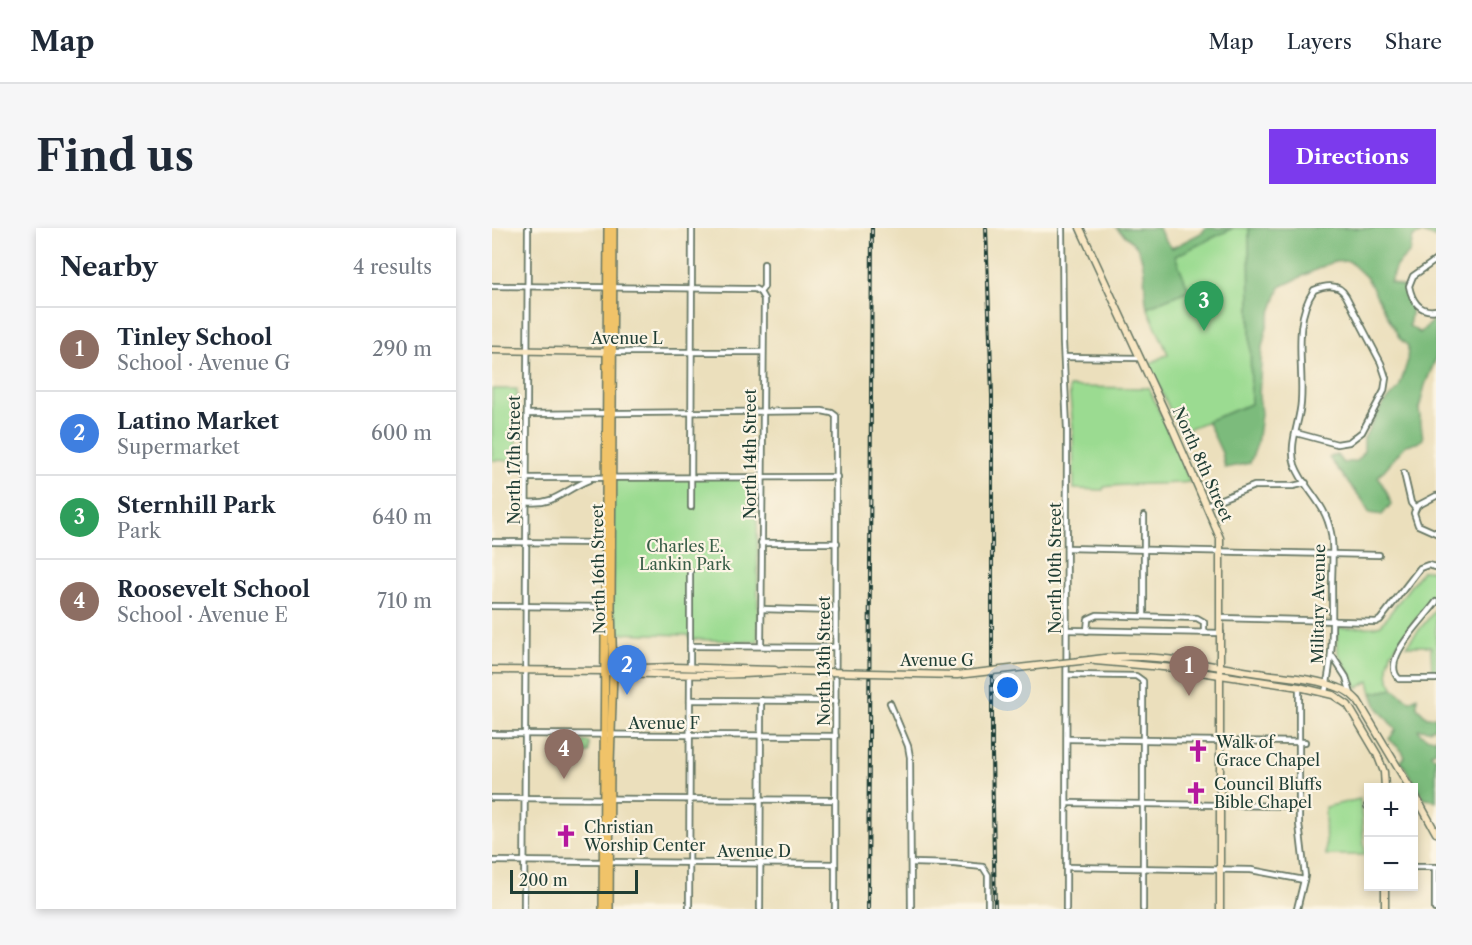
<!DOCTYPE html>
<meta charset="utf-8">
<style>
body{margin:0;font-family:"Libre Caslon Text",serif;background:#f6f6f7;color:#1f2937}
.controls{position:absolute;right:18px;bottom:18px;display:grid;overflow:hidden;border-radius:0px;box-shadow:0 3px 9px #0003}
.controls button{width:54px;height:54px;display:grid;place-items:center;padding:0;border:0;border-bottom:2px solid #e0e1e3;background:#fff;color:#1f2937;font:30px sans-serif}
.scale{position:absolute;left:18px;bottom:15px;width:128px;box-sizing:border-box;padding-left:6px;border:3px solid #1f3d34;border-top:0;font-size:16px;line-height:21px;white-space:nowrap;color:#1f3d34;-webkit-text-stroke:4px #fcf5e5;paint-order:stroke}
.you{position:absolute;left:516px;top:460px;width:21px;height:21px;margin:-15px;border:4px solid #fff;border-radius:50%;background:#1a73e8;box-shadow:0 0 0 9px #1a73e833}
.badge{display:grid;place-items:center;width:39px;height:39px;border-radius:50%;background:#7c3aed;color:#fff;font-size:20px;font-weight:700}
.pin{position:absolute;translate:-50% -50px;filter:drop-shadow(0 2px 3px #0008)}
.pin::after{content:'';position:absolute;top:32px;width:21px;height:18px;background:inherit;clip-path:polygon(0 0,100% 0,50% 100%)}
.list{margin:0;padding:0;list-style:none}
h2{display:flex;justify-content:space-between;align-items:center;height:78px;margin:0;padding:0 24px;font-size:26px}
h2 small{font-size:20px;font-weight:400;color:#747a83}
.list li{display:grid;grid-template-columns:39px 1fr auto;gap:18px;align-items:center;box-sizing:border-box;height:84px;padding:0 24px;border-top:2px solid #e0e1e3}
.list b{display:block;font-size:22px;white-space:nowrap}
.list p{margin:0;font-size:20px;white-space:nowrap;color:#747a83}
.list em{font-size:20px;font-style:normal;color:#747a83}
.map{position:relative;flex:none;width:944px;height:681px;overflow:hidden;border-radius:0px}
header{display:flex;align-items:center;gap:36px;box-sizing:border-box;height:84px;padding:0 30px;background:#fff;border-bottom:2px solid #e0e1e3}
header strong{font-size:28px}
nav{display:flex;gap:33px;margin-inline-start:auto;font-size:21px}
.intro{display:flex;align-items:center;justify-content:space-between;box-sizing:border-box;height:144px;padding:0 36px}
h1{margin:0;font-size:42px}
.button{padding:15px 27px;border-radius:0px;background:#7c3aed;color:#fff;font-size:21px;font-weight:700}
main{display:flex;gap:36px;padding:0 36px}
aside{flex:1;background:#fff;border-radius:0px;box-shadow:0 3px 9px #0003}
.map>svg:first-child{display:block}
</style>
<header>
<strong>Map</strong>
<nav><a>Map</a><a>Layers</a><a>Share</a></nav>
</header>
<div class="intro"><h1>Find us</h1><a class="button">Directions</a></div>
<main>
<aside>
<h2>Nearby<small>4 results</small></h2>
<ul class="list">
<li><span class="badge" style="background:#8d6e63">1</span><div><b>Tinley School</b><p>School · Avenue G</p></div><em>290 m</em></li>
<li><span class="badge" style="background:#3f7fe0">2</span><div><b>Latino Market</b><p>Supermarket</p></div><em>600 m</em></li>
<li><span class="badge" style="background:#2e9e5b">3</span><div><b>Sternhill Park</b><p>Park</p></div><em>640 m</em></li>
<li><span class="badge" style="background:#8d6e63">4</span><div><b>Roosevelt School</b><p>School · Avenue E</p></div><em>710 m</em></li>
</ul>
</aside>
<div class="map">
<svg width="944" height="681" viewBox="0 0 944 681">
<rect width="100%" height="100%" fill="#fcf5e5"/>
<filter id="ink" filterUnits="userSpaceOnUse"><feTurbulence type="fractalNoise" baseFrequency=".0167" numOctaves="2"/><feDisplacementMap in="SourceGraphic" scale="12" xChannelSelector="R" yChannelSelector="G"/><feConvolveMatrix kernelMatrix="1 2 1 2 8 2 1 2 1" color-interpolation-filters="sRGB"/></filter>
<filter id="wash" filterUnits="userSpaceOnUse"><feTurbulence type="fractalNoise" baseFrequency=".008" numOctaves="4" result="noise"/><feDisplacementMap in="SourceGraphic" scale="24" xChannelSelector="R" yChannelSelector="G"/><feGaussianBlur stdDeviation="1.35" result="paint"/><feColorMatrix in="noise" values="0 0 0 0 0 0 0 0 0 0 0 0 0 0 0 0 0 1.4 0 .05"/><feComposite in="paint" operator="in"/></filter>
<g filter="url(#wash)">
<rect width="100%" height="100%" fill="#ebdfbc"/>
<g fill="#9bdb91" stroke="#5d8c62" stroke-width="1.5">
<path d="M 741,0 L 757,0 L 759,176 L 688,204 L 657,136 L 676,126 L 655,79 L 697,62 L 683,28 Z"/>
<path d="M 577,159 L 657,160 L 698,254 C 669,257 641,255 612,259 L 611,262 L 582,261 L 581,200 Z"/>
<path d="M 0,161 L 25,161 L 24,233 L 0,232 Z"/>
<path d="M 265,249 L 266,414 L 198,411 L 197,407 L 120,405 L 119,250 Z"/>
<path d="M 937,342 L 944,345 L 944,364 L 899,425 C 895,438 894,449 902,461 L 880,465 L 877,453 L 866,460 L 846,425 L 845,400 L 882,399 L 889,397 L 930,343 Z"/>
<path d="M 944,381 L 944,445 L 940,445 L 939,418 L 914,418 Z"/>
<path d="M 68,513 L 97,514 L 97,525 L 68,525 Z"/>
<path d="M 868,571 L 873,627 L 834,627 L 833,579 Z"/>
</g>
<g fill="#7cbb7b" stroke="#4e7c58" stroke-width="1.5">
<path d="M 624,0 L 667,0 L 671,9 L 680,20 L 711,4 L 713,0 L 741,0 L 683,28 L 697,62 L 655,79 C 651,61 655,41 647,23 C 644,15 631,6 624,0 Z"/>
<path d="M 757,0 L 944,0 L 944,10 L 930,5 L 921,9 L 918,24 L 904,38 L 898,54 L 912,59 L 920,80 L 917,98 L 928,105 L 944,89 L 944,130 L 933,157 L 927,181 L 931,211 L 925,215 L 914,217 L 886,249 L 895,264 L 899,276 L 890,287 L 877,285 L 871,273 L 837,230 L 844,226 L 851,235 L 865,233 L 872,223 L 872,210 L 891,176 L 907,160 L 915,135 L 916,118 L 908,111 L 875,50 L 857,33 L 840,34 L 788,59 L 777,90 L 770,119 L 767,168 L 769,186 L 765,216 L 758,235 L 733,240 L 730,225 L 715,193 L 759,176 Z"/>
<path d="M 902,461 L 918,473 L 925,469 L 925,479 L 935,489 L 944,489 L 944,499 L 937,502 L 926,501 C 929,509 937,511 944,510 L 944,523 L 939,525 L 940,528 L 944,529 L 944,574 L 941,572 L 932,571 L 909,533 L 913,529 L 910,523 L 897,511 L 904,502 L 885,479 L 880,465 Z"/>
</g>
</g>
<g filter="url(#ink)">
<g fill="none" stroke-linecap="round" stroke-linejoin="round">
<g stroke="#667664" stroke-width="8">
<g id="street">
<path d="M 570,0 L 571,114 L 575,201 L 574,681"/>
<path d="M 944,32 L 921,48 L 917,58 C 920,73 928,85 944,82"/>
<path d="M 0,58 L 253,61 L 263,61 L 268,64"/>
<path d="M 120,124 L 271,124"/>
<path d="M 572,129 L 648,130"/>
<path d="M 35,186 L 330,183 L 340,185 L 344,188 L 343,681"/>
<path d="M 804,205 L 845,216 L 857,214 L 870,204 L 892,163 L 894,150 L 889,135 L 854,68 C 847,55 834,57 822,62 C 800,94 812,137 809,174 C 808,194 796,216 803,237 C 812,262 833,273 839,305 C 842,321 840,339 840,355 C 840,393 842,427 833,464"/>
<path d="M 912,245 L 919,275 L 923,280"/>
<path d="M 34,250 L 345,249"/>
<path d="M 944,268 L 925,278 L 922,285 L 926,297 L 944,305"/>
<path d="M 34,274 C 63,278 73,261 97,252"/>
<path d="M 714,277 L 762,258 L 801,258 L 814,255"/>
<path d="M 199,279 L 200,0"/>
<path d="M 0,314 L 116,315"/>
<path d="M 269,315 L 345,315"/>
<path d="M 575,320 L 887,327"/>
<path d="M 944,374 C 933,391 887,432 907,451 L 944,451"/>
<path d="M 0,378 L 116,379"/>
<path d="M 269,381 L 344,383"/>
<path d="M 652,388 L 652,288"/>
<path d="M 729,390 L 884,394 L 888,392 L 928,340 L 936,337 L 944,339"/>
<path d="M 575,402 L 729,405"/>
<path d="M 595,403 L 596,391 L 605,387 L 705,390 L 712,394 L 712,404"/>
<path d="M 198,418 L 344,419"/>
<path d="M 269,418 L 272,71 L 268,64 L 272,59 L 272,36"/>
<path d="M 841,429 L 854,449 L 859,466"/>
<path d="M 198,439 L 198,344"/>
<path d="M 575,447 L 644,448 L 651,453 L 651,681"/>
<path d="M 198,472 L 344,473"/>
<path d="M 398,475 L 416,518 L 418,529 L 419,681"/>
<path d="M 0,506 L 344,508"/>
<path d="M 575,511 L 813,514"/>
<path d="M 0,570 L 343,572"/>
<path d="M 575,575 L 807,578"/>
<path d="M 875,578 L 876,578"/>
<path d="M 922,579 L 928,579"/>
<path d="M 0,633 L 343,636"/>
<path d="M 420,635 L 462,636 L 491,639 L 496,647 L 496,681"/>
<path d="M 574,639 L 759,642 L 812,652"/>
<path d="M 922,639 L 944,639"/>
<path d="M 943,639 L 943,681"/>
<path d="M 32,681 L 36,0"/>
<path d="M 197,681 L 198,447"/>
<path d="M 268,681 L 269,472"/>
<path d="M 805,681 L 813,648 L 807,596 L 807,459"/>
</g>
</g>
<g stroke="#667664" stroke-width="9">
<g id="secondary">
<path d="M 588,0 L 679,197 L 728,310 L 728,681"/>
<path d="M 0,122 L 120,124"/>
<path d="M 597,432 C 653,422 711,437 766,445 C 792,449 822,450 847,460 C 855,462 860,467 866,473 L 918,560"/>
<path d="M 603,433 L 682,440 L 807,459 L 841,467 L 856,477 L 885,526 L 892,544 L 893,560"/>
<path d="M 116,441 L 182,439 L 283,442"/>
<path d="M 0,442 L 113,443 L 121,445 C 178,446 235,449 292,443"/>
<path d="M 922,565 L 944,605"/>
<path d="M 893,681 L 893,658"/>
</g>
</g>
<g stroke="#667664" stroke-width="10">
<g id="primary">
<path d="M 111,681 L 116,0"/>
<path d="M 117,681 L 118,535 L 121,445 L 119,379 L 121,0"/>
</g>
</g>
<use href="#street" stroke="#fff" stroke-width="4.5"/>
<use href="#secondary" stroke="#f9e7c3" stroke-width="6"/>
<use href="#primary" stroke="#f0c369" stroke-width="7"/>
<g stroke="#1f3d34" stroke-width="4">
<g id="rail">
<path d="M 494,0 L 500,167 L 500,527 L 503,681"/>
<path d="M 376,681 L 380,0"/>
</g>
</g>
<use href="#rail" stroke="#fcf5e5" stroke-width="1.5" stroke-dasharray="4.5" stroke-linecap="butt"/>
<g stroke="#667664" stroke-width="9" stroke-linecap="butt">
<path id="secondary-bridge" d="M 292,443 L 465,447 L 597,432"/>
</g>
<use href="#secondary-bridge" stroke="#f9e7c3" stroke-width="6"/>
</g>
</g>
<defs>
<g id="church-bare" transform="scale(1.8)"><path d="M-1.2-6h2.4v3.5h3.3v2.4h-3.3V6h-2.4V-.1h-3.3v-2.4h3.3Z" fill="#b5179e" stroke="#fcf5e5" stroke-width="2.5" paint-order="stroke"/></g>
</defs>
<g fill-rule="evenodd">
<use href="#church-bare" x="706" y="523"/>
<use href="#church-bare" x="704" y="565"/>
<use href="#church-bare" x="74" y="608"/>
</g>
<g text-anchor="middle" stroke-width="4.5" stroke-linejoin="round" paint-order="stroke">
<g font-size="16" fill="#1f3d34" stroke="#fcf5e5">
<text x="135" y="116">Avenue L</text>
<text transform="translate(258 226) rotate(-90)" y="6">North 14th Street</text>
<text transform="translate(22 232) rotate(-90)" y="6">North 17th Street</text>
<text transform="translate(711 236) rotate(66)" y="6">North 8th Street</text>
<text transform="translate(563 340) rotate(-90)" y="6">North 10th Street</text>
<text transform="translate(106 341) rotate(-91)" y="6">North 16th Street</text>
<text transform="translate(826 376) rotate(-89)" y="6">Military Avenue</text>
<text x="445" y="438">Avenue G</text>
<text transform="translate(332 433) rotate(-90)" y="6">North 13th Street</text>
<text x="172" y="501">Avenue F</text>
<text x="262" y="629">Avenue D</text>
</g>
<g font-size="16" fill="#385d47" stroke="#fcf5e5">
<text x="193" y="324">Charles E.<tspan x="193" dy="18">Lankin Park</tspan></text>
</g>
<g font-size="16" fill="#1f3d34" stroke="#fcf5e5" text-anchor="start">
<text x="724" y="520">Walk of<tspan x="724" dy="18">Grace Chapel</tspan></text>
<text x="722" y="562">Council Bluffs<tspan x="722" dy="18">Bible Chapel</tspan></text>
<text x="92" y="605">Christian<tspan x="92" dy="18">Worship Center</tspan></text>
</g>
</g>
</svg>
<div class="controls">
<button>+</button>
<button>−</button>
</div>
<div class="scale">200 m</div>
<div class="you"></div>
<div class="pin badge" style="left:697px;top:468px;background:#8d6e63">1</div>
<div class="pin badge" style="left:135px;top:467px;background:#3f7fe0">2</div>
<div class="pin badge" style="left:712px;top:103px;background:#2e9e5b">3</div>
<div class="pin badge" style="left:72px;top:551px;background:#8d6e63">4</div>
</div>
</main>
